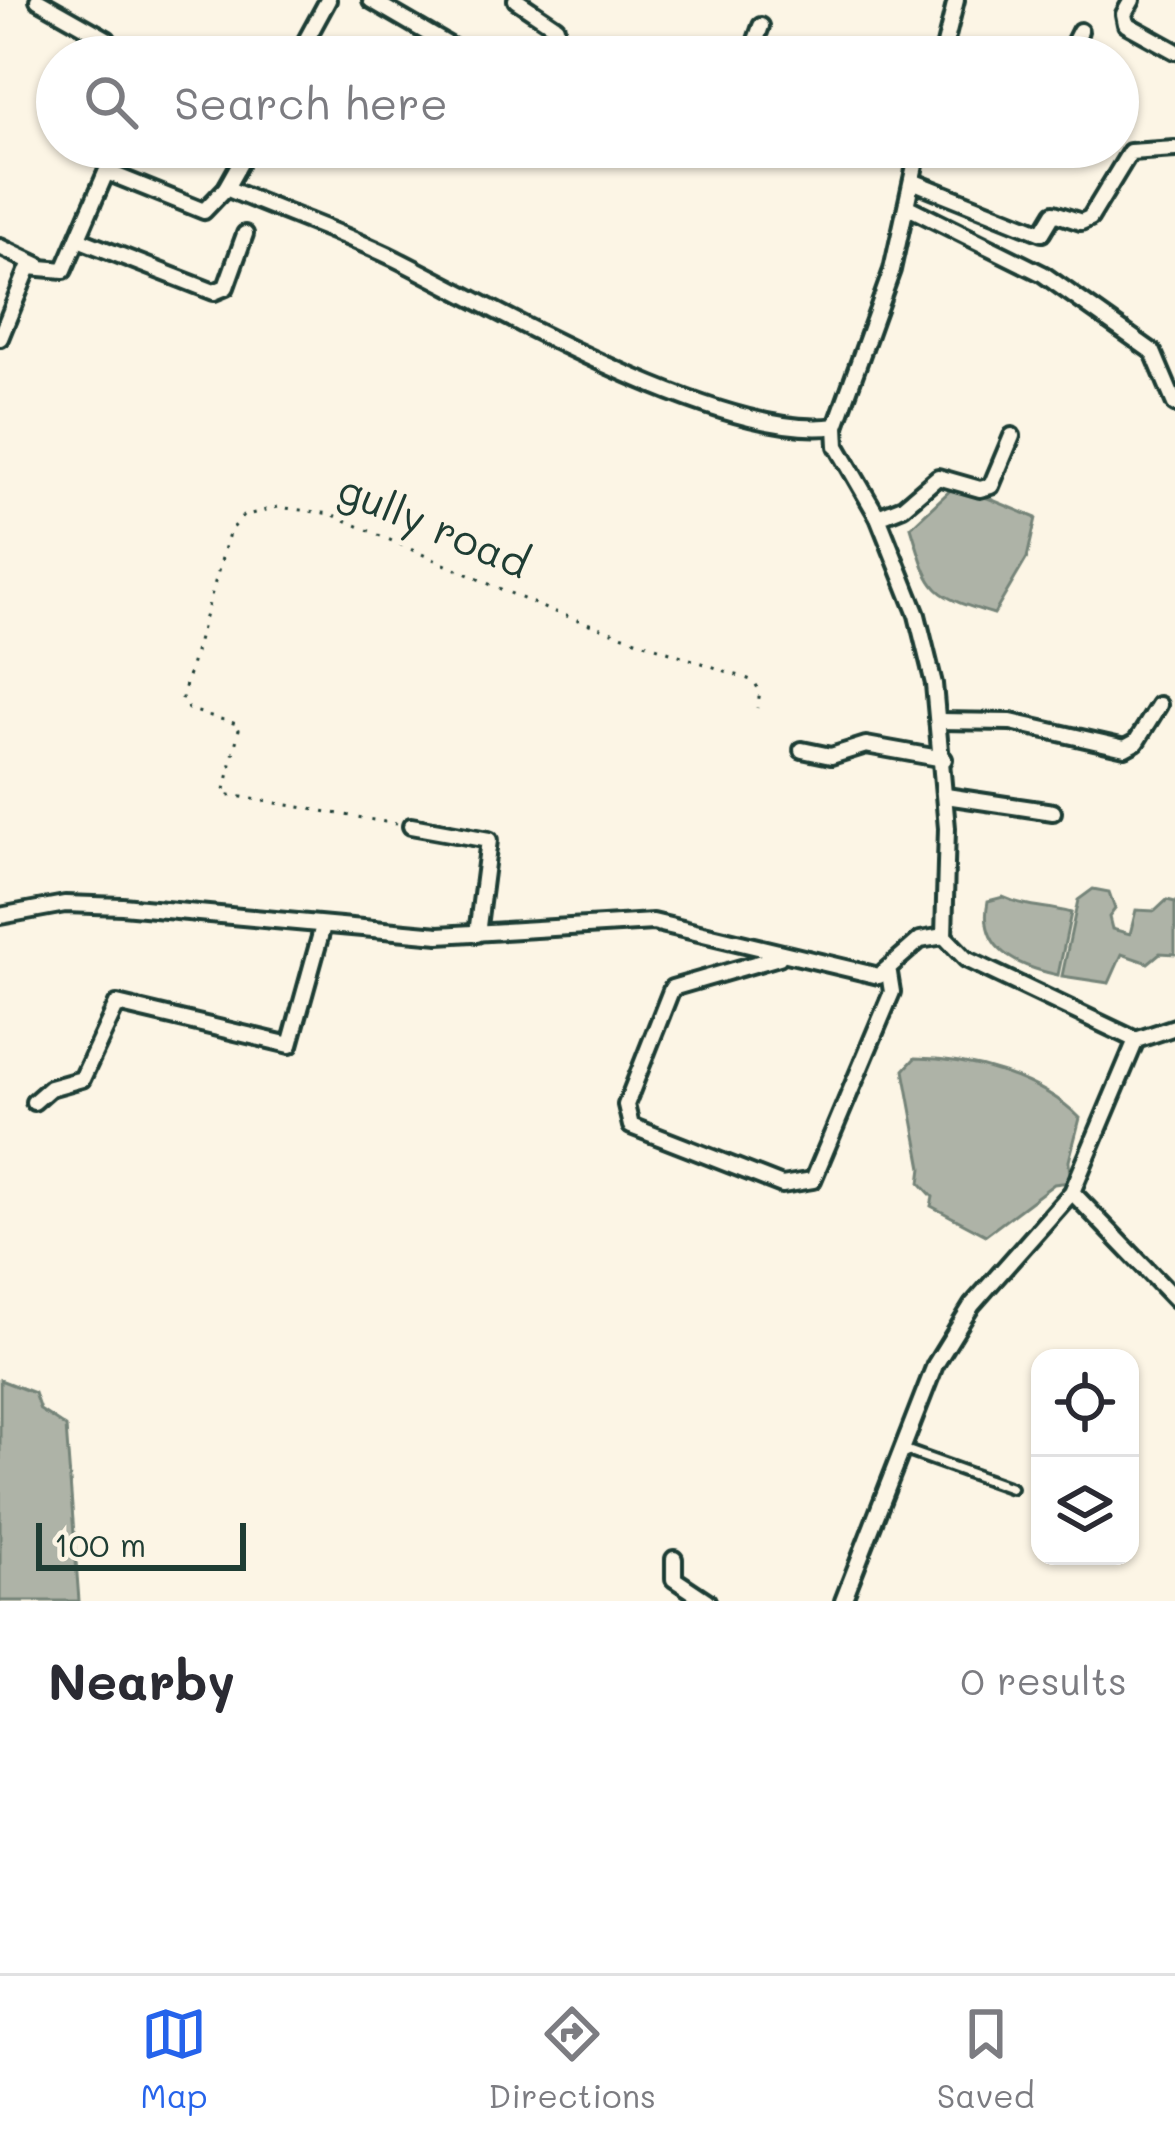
<!DOCTYPE html>
<style>
body{margin:0;font-family:Mali,sans-serif;background:#f2f2f3;color:#2b2b33}
.controls{position:absolute;right:36px;bottom:36px;display:grid;overflow:hidden;border-radius:24px;box-shadow:0 3px 9px #0004}
.controls button{width:108px;height:108px;display:grid;place-items:center;padding:0;border:0;border-bottom:3px solid #e1e1e2;background:#fff;color:#2b2b33;font:60px sans-serif}
.scale{position:absolute;left:36px;bottom:30px;width:210px;box-sizing:border-box;padding-left:12px;border:6px solid #1f3d34;border-top:0;font-size:33px;line-height:42px;white-space:nowrap;color:#1f3d34;-webkit-text-stroke:9px #fcf5e5;paint-order:stroke}
.list{margin:0;padding:0;list-style:none}
h2{display:flex;justify-content:space-between;align-items:center;height:156px;margin:0;padding:0 48px;font-size:51px}
h2 small{font-size:39px;font-weight:400;color:#7c7c81}
.icon{flex:none;width:66px;height:66px;fill:none;stroke:currentColor;stroke-width:2;stroke-linecap:round;stroke-linejoin:round}
.map{position:relative;flex:none;width:1175px;height:1601px;overflow:hidden}
.search{position:absolute;background:#fff;box-shadow:0 3px 9px #0004;left:36px;right:36px;top:36px;height:132px;display:flex;align-items:center;gap:30px;box-sizing:border-box;padding:0 42px;border-radius:66px;color:#7c7c81;font-size:45px}
.sheet{height:372px;background:#fff}
nav{display:flex;justify-content:space-around;align-items:center;box-sizing:border-box;height:168px;border-top:3px solid #e1e1e2;background:#fff;font-size:33px;color:#7c7c81}
nav a{display:grid;justify-items:center;gap:6px}
nav .on{color:#2563eb}
.map>svg:first-child{display:block}
</style>
<div class="map">
<svg width="1175" height="1601" viewBox="0 0 1175 1601">
<rect width="100%" height="100%" fill="#fcf5e5"/>
<filter id="ink" filterUnits="userSpaceOnUse"><feTurbulence type="fractalNoise" baseFrequency=".00833" numOctaves="2"/><feDisplacementMap in="SourceGraphic" scale="24" xChannelSelector="R" yChannelSelector="G"/><feConvolveMatrix kernelMatrix="1 2 1 2 8 2 1 2 1" color-interpolation-filters="sRGB"/></filter>
<g filter="url(#ink)">
<g fill="#aeb3a7" stroke="#758479" stroke-width="3">
<path d="M 956,485 L 1036,518 L 1027,558 L 994,614 C 928,594 931,592 911,527 Z"/>
<path d="M 1093,889 L 1109,892 L 1115,909 L 1109,917 L 1112,929 L 1130,934 L 1136,910 L 1155,911 L 1167,900 L 1175,902 L 1175,954 L 1160,953 L 1148,963 L 1122,954 L 1109,983 L 1062,976 L 1078,900 Z"/>
<path d="M 1003,897 C 1027,908 1046,906 1071,913 L 1058,975 C 1016,966 978,949 988,901 Z"/>
<path d="M 915,1058 C 970,1058 1041,1078 1080,1118 L 1069,1161 L 1070,1182 L 1054,1184 L 986,1235 L 931,1206 L 933,1197 L 920,1183 L 922,1168 L 904,1070 Z"/>
<path d="M 0,1380 L 34,1393 L 40,1410 L 66,1427 L 79,1601 L 0,1601 Z"/>
</g>
<g fill="none" stroke-linecap="round" stroke-linejoin="round">
<g stroke="#1f3d34" stroke-width="16">
<path id="lane" d="M 902,1449 L 1011,1488"/>
</g>
<g stroke="#1f3d34" stroke-width="22">
<g id="street">
<path d="M 38,0 L 107,39 L 109,51 L 103,57"/>
<path d="M 371,0 L 469,57"/>
<path d="M 516,0 L 556,27"/>
<path d="M 1132,0 L 1124,14 L 1126,24 L 1175,51"/>
<path d="M 297,57 L 328,0"/>
<path d="M 750,57 L 761,26"/>
<path d="M 942,57 L 956,0"/>
<path d="M 1067,57 L 1080,31"/>
<path d="M 919,147 L 892,270 L 836,426 L 837,446 L 878,517 L 917,615 L 934,684 L 947,828 L 944,936 L 966,959 L 1136,1040"/>
<path d="M 107,172 L 204,211 L 226,188 L 249,147"/>
<path d="M 912,181 L 1042,233 L 1054,213 L 1081,222 L 1090,218 L 1130,152 L 1175,149"/>
<path d="M 226,188 C 282,212 341,232 396,259 C 498,310 726,443 836,426"/>
<path d="M 908,207 L 1043,274 L 1153,352 L 1175,404"/>
<path d="M 78,239 L 214,292 L 226,287 L 245,234"/>
<path d="M 0,247 L 38,265"/>
<path d="M 0,338 L 29,267 L 64,270 L 117,147"/>
<path d="M 878,517 L 903,507 L 938,477 L 980,489 L 991,486 L 1012,436"/>
<path d="M 939,721 L 1011,722 L 1125,748 L 1136,742 L 1159,705"/>
<path d="M 802,750 L 831,756 L 866,745 L 944,759"/>
<path d="M 946,796 L 1053,812"/>
<path d="M 411,826 L 489,840 L 477,934"/>
<path d="M 0,916 L 65,904 L 122,906 L 439,935 L 653,922 L 879,976 L 920,940 L 944,936"/>
<path d="M 779,957 L 672,988 L 626,1105 L 631,1126 L 782,1185 L 813,1180 L 892,992 L 889,973"/>
<path d="M 34,1102 L 50,1088 L 82,1079 L 117,1004 L 290,1045 L 323,926"/>
<path d="M 1072,1192 L 1175,1299"/>
<path d="M 674,1559 L 674,1579 L 707,1601"/>
<path d="M 843,1601 L 935,1365 L 972,1305 L 1072,1192 L 1136,1040 L 1175,1027"/>
</g>
</g>
<path stroke="#1f3d34" stroke-width="3" stroke-dasharray="3 9" stroke-linecap="butt" d="M 397,824 L 224,794 L 240,725 L 188,709 L 182,698 L 229,533 L 243,516 L 278,507 L 331,514 L 546,609 L 754,681 L 760,692 L 757,708"/>
<use href="#lane" stroke="#fcf5e5" stroke-width="8"/>
<use href="#street" stroke="#fcf5e5" stroke-width="14"/>
</g>
</g>
<g text-anchor="middle" stroke-width="10" stroke-linejoin="round" paint-order="stroke">
<g font-size="42" fill="#1f3d34" stroke="#fcf5e5">
<text transform="translate(434 526) rotate(23)" y="15">gully road</text>
</g>
</g>
</svg>
<div class="controls">
<button><svg class="icon" aria-label="locate" viewBox="0 0 24 24"><circle cx="12" cy="12" r="6"/><path d="M12 2v4M12 18v4M2 12h4M18 12h4"/></svg></button>
<button><svg class="icon" aria-label="layers" viewBox="0 0 24 24"><path d="M12 4l9 5-9 5-9-5zM3 14l9 5 9-5"/></svg></button>
</div>
<div class="scale">100 m</div>
<div class="search"><svg class="icon" aria-label="search" viewBox="0 0 24 24"><circle cx="10" cy="10" r="6"/><path d="M15 15l6 6"/></svg>Search here</div>
</div>
<section class="sheet">
<h2>Nearby<small>0 results</small></h2>
<ul class="list">
</ul>
</section>
<nav>
<a class="on"><svg class="icon" aria-label="map" viewBox="0 0 24 24"><path d="M3 6l6-2 6 2 6-2v14l-6 2-6-2-6 2zM9 4v14M15 6v14"/></svg>Map</a>
<a><svg class="icon" aria-label="directions" viewBox="0 0 24 24"><path d="M12 3l9 9-9 9-9-9zM9 14v-3h6M13 9l2 2-2 2"/></svg>Directions</a>
<a><svg class="icon" aria-label="saved" viewBox="0 0 24 24"><path d="M7 4h10v16l-5-4-5 4z"/></svg>Saved</a>
</nav>
